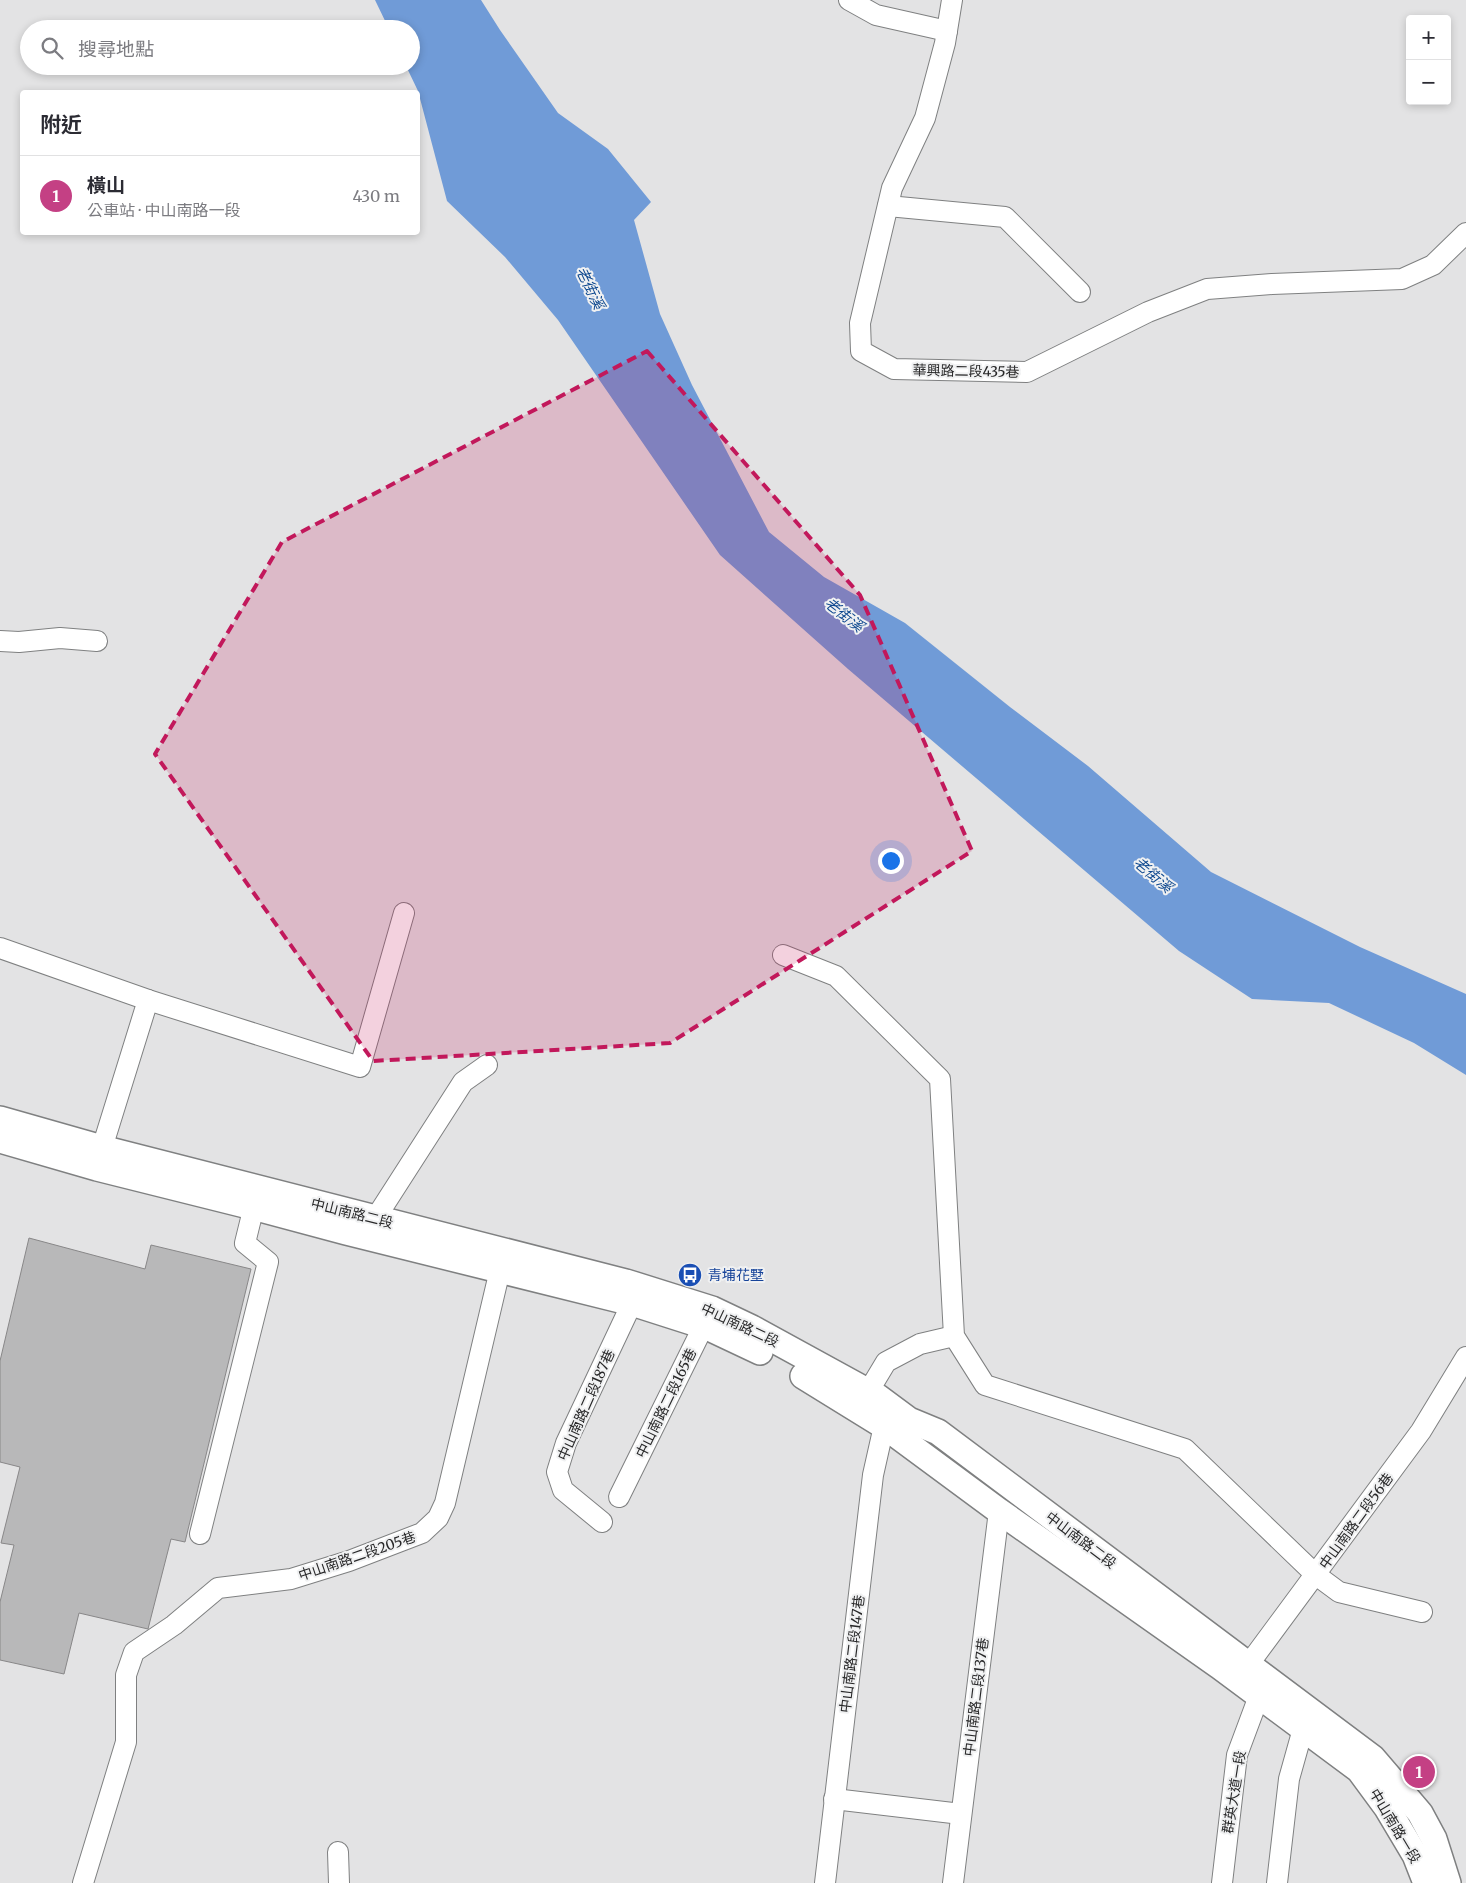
<!DOCTYPE html>
<html lang="zh-TW">
<meta charset="utf-8">
<style>
body{margin:0;font-family:Merriweather,"Noto Sans TC",serif;background:#f2f2f3;color:#2b2b33}
.controls{position:absolute;right:15px;top:15px;display:grid;overflow:hidden;border-radius:5px;box-shadow:0 2px 8px #0003}
.controls button{width:45px;height:45px;display:grid;place-items:center;padding:0;border:0;border-bottom:1px solid #e1e1e2;background:#fff;color:#2b2b33;font:25px sans-serif}
.you{position:absolute;left:890px;top:860px;width:18px;height:18px;margin:-12px;border:4px solid #fff;border-radius:50%;background:#1a73e8;box-shadow:0 0 0 8px #1a73e833}
.badge{display:grid;place-items:center;width:32px;height:32px;border-radius:50%;background:#c44084;color:#fff;font-size:16px;font-weight:700}
.pin{position:absolute;translate:-50% -50%;border:2px solid #fff;box-shadow:0 1px 5px #0006}
.list{margin:0;padding:0;list-style:none}
h2{display:flex;justify-content:space-between;align-items:center;height:65px;margin:0;padding:0 20px;font-size:21px}
h2 small{font-size:16px;font-weight:400;color:#7c7c81}
.list li{display:grid;grid-template-columns:32px 1fr auto;gap:15px;align-items:center;box-sizing:border-box;height:80px;padding:0 20px;border-top:1px solid #e1e1e2}
.list b{display:block;font-size:19px;white-space:nowrap}
.list p{margin:0;font-size:16px;white-space:nowrap;color:#7c7c81}
.list em{font-size:16px;font-style:normal;color:#7c7c81}
.icon{flex:none;width:28px;height:28px;fill:none;stroke:currentColor;stroke-width:2;stroke-linecap:round;stroke-linejoin:round}
.map{position:relative;flex:none;width:1466px;height:1883px;overflow:hidden}
.search{position:absolute;background:#fff;box-shadow:0 2px 8px #0003;left:20px;top:20px;width:400px;height:55px;display:flex;align-items:center;gap:12px;box-sizing:border-box;padding:0 18px;border-radius:28px;color:#7c7c81;font-size:19px}
.panel{position:absolute;background:#fff;box-shadow:0 2px 8px #0003;left:20px;top:90px;width:400px;height:145px;border-radius:5px}
.map>svg:first-child{display:block}
</style>
<div class="map">
<svg width="1466" height="1883" viewBox="0 0 1466 1883">
<rect width="100%" height="100%" fill="#e3e3e4"/>
<path fill="#709bd7" d="M 375,0 L 481,0 L 500,30 L 558,113 L 608,149 L 651,202 L 634,220 L 660,314 L 692,385 L 769,532 L 824,577 L 905,623 L 1010,707 L 1088,766 L 1211,872 L 1360,947 L 1466,994 L 1466,1075 L 1414,1043 L 1329,1003 L 1252,999 L 1179,951 L 848,669 L 720,555 L 558,320 L 505,257 L 447,201 L 418,91 L 406,66 L 411,66 L 411,29 L 389,29 Z"/>
<path fill="#b8b8b9" stroke="#888788" d="M 29,1238 L 145,1269 L 151,1245 L 251,1269 L 185,1542 L 171,1539 L 148,1629 L 79,1613 L 64,1674 L 0,1660 L 0,1602 L 14,1545 L 1,1543 L 20,1467 L 0,1462 L 0,1361 Z"/>
<g fill="none" stroke-linecap="round" stroke-linejoin="round">
<g stroke="#7f8081" stroke-width="22">
<g id="minor">
<path d="M 849,0 L 876,15 L 947,31"/>
<path d="M 952,0 L 945,43 L 925,118 L 892,188 L 860,323 L 861,351 L 894,369 L 1027,372 L 1148,312 L 1207,289 L 1272,284 L 1402,279 L 1433,265 L 1466,233"/>
<path d="M 888,206 L 1005,217 L 1080,292"/>
<path d="M 0,641 L 19,642 L 60,638 L 97,641"/>
<path d="M 0,948 L 148,1000 L 102,1148"/>
<path d="M 783,955 L 836,976 L 940,1079 L 954,1336 L 985,1385 L 1185,1449 L 1316,1575 L 1339,1592 L 1422,1612"/>
<path d="M 148,1000 L 360,1067 L 404,913"/>
<path d="M 375,1219 L 463,1082 L 487,1065"/>
<path d="M 868,1392 L 886,1362 L 920,1344 L 954,1336"/>
<path d="M 619,1497 L 710,1313"/>
<path d="M 602,1522 L 563,1490 L 557,1472 L 566,1443 L 632,1303"/>
<path d="M 200,1534 L 268,1262 L 245,1243 L 257,1194"/>
<path d="M 1240,1676 L 1421,1431 L 1466,1357"/>
<path d="M 834,1799 L 961,1814"/>
<path d="M 338,1852 L 339,1883"/>
<path d="M 83,1883 L 126,1742 L 126,1675 L 134,1652 L 174,1625 L 218,1588 L 291,1579 L 349,1561 L 422,1533 L 438,1518 L 445,1503 L 503,1257"/>
<path d="M 825,1883 L 873,1475 L 884,1426"/>
<path d="M 953,1883 L 999,1511"/>
<path d="M 1222,1883 L 1237,1755 L 1259,1696 L 1260,1682"/>
<path d="M 1277,1883 L 1289,1779 L 1303,1729 L 1305,1715"/>
</g>
</g>
<g stroke="#7f8081" stroke-width="28">
<g id="major">
<path d="M 0,1119 L 102,1148 L 626,1282 L 712,1309 L 752,1328 L 878,1397 L 909,1420 L 938,1432 L 1373,1758 L 1420,1813 L 1434,1839 L 1448,1883"/>
<path d="M 0,1140 L 97,1168 L 253,1207 L 346,1232 L 632,1303 L 707,1327 L 760,1352"/>
<path d="M 803,1376 L 884,1426 L 999,1511 L 1219,1666 L 1359,1770 L 1387,1808 L 1415,1855 L 1426,1883"/>
</g>
</g>
<use href="#minor" stroke="#fff" stroke-width="20"/>
<use href="#major" stroke="#fff" stroke-width="25"/>
</g>
<path fill="#c2185b" fill-opacity="0.2" stroke="#c2185b" stroke-width="4" stroke-dasharray="10 6" stroke-linejoin="round" d="M 647,351 L 860,595 L 972,851 L 670,1043 L 373,1061 L 155,754 L 282,542 Z"/>
<defs>
<g id="bus-disc" transform="scale(1.25)"><circle r="9.5" fill="#1a4fb4" stroke="#f0f1f2"/><path d="M-5-6H5V4H4V6H2V4H-2V6H-4V4H-5ZM-3.5-4V0h7V-4ZM-3.5 1.2v1.5H-2V1.2ZM2 1.2v1.5H3.5V1.2Z" fill="#fff"/></g>
</defs>
<g fill-rule="evenodd">
<use href="#bus-disc" x="690" y="1275"/>
</g>
<g text-anchor="middle" stroke-width="4" stroke-linejoin="round" paint-order="stroke">
<g font-size="14" fill="#282829" stroke="#f0f1f2">
<text transform="translate(966 371) rotate(1)" y="5">華興路二段435巷</text>
<text transform="translate(352 1213) rotate(14)" y="5">中山南路二段</text>
<text transform="translate(740 1325) rotate(25)" y="5">中山南路二段</text>
<text transform="translate(666 1403) rotate(-64)" y="5">中山南路二段165巷</text>
<text transform="translate(586 1405) rotate(-66)" y="5">中山南路二段187巷</text>
<text transform="translate(1356 1521) rotate(-54)" y="5">中山南路二段56巷</text>
<text transform="translate(1081 1540) rotate(37)" y="5">中山南路二段</text>
<text transform="translate(357 1556) rotate(-19)" y="5">中山南路二段205巷</text>
<text transform="translate(852 1654) rotate(-83)" y="5">中山南路二段147巷</text>
<text transform="translate(976 1697) rotate(-83)" y="5">中山南路二段137巷</text>
<text transform="translate(1234 1792) rotate(-81)" y="5">群英大道一段</text>
<text transform="translate(1395 1826) rotate(59)" y="5">中山南路一段</text>
</g>
<g font-size="14" fill="#164399" stroke="#f0f1f2" text-anchor="start">
<text x="708" y="1280">青埔花墅</text>
</g>
<g font-size="15" font-style="italic" fill="#0e488f" stroke="#f0f1f2">
<text transform="translate(590 288) rotate(64)" y="5">老街溪</text>
<text transform="translate(844 615) rotate(38)" y="5">老街溪</text>
<text transform="translate(1153 875) rotate(40)" y="5">老街溪</text>
</g>
</g>
</svg>
<div class="controls">
<button>+</button>
<button>−</button>
</div>
<div class="you"></div>
<div class="pin badge" style="left:1419px;top:1772px">1</div>
<div class="search"><svg class="icon" aria-label="search" viewBox="0 0 24 24"><circle cx="10" cy="10" r="6"/><path d="M15 15l6 6"/></svg>搜尋地點</div>
<section class="panel">
<h2>附近<small></small></h2>
<ul class="list">
<li><span class="badge">1</span><div><b>橫山</b><p>公車站 · 中山南路一段</p></div><em>430 m</em></li>
</ul>
</section>
</div>
